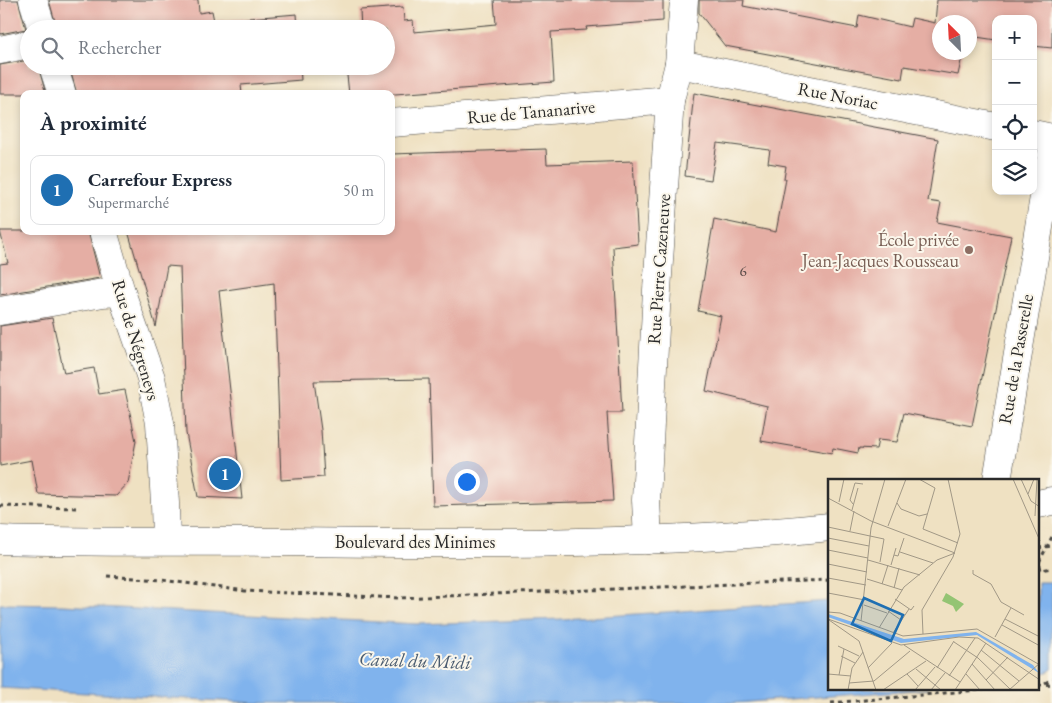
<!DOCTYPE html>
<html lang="fr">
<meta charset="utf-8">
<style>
body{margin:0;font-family:"EB Garamond",serif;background:#f6f6f7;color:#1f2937}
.controls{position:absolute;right:15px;top:15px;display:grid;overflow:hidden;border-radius:10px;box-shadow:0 2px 8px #0003}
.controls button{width:45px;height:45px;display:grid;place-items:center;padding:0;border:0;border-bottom:1px solid #e0e1e3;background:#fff;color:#1f2937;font:25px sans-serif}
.compass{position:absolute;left:932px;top:15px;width:45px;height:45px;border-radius:50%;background:#fff;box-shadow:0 2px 8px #0003;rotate:336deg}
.you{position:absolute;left:466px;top:481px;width:18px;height:18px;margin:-12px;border:4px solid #fff;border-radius:50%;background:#1a73e8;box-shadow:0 0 0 8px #1a73e833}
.badge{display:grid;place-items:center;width:32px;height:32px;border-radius:50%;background:#1f6fb2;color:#fff;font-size:16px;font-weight:700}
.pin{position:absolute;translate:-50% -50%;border:2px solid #fff;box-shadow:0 1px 5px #0006}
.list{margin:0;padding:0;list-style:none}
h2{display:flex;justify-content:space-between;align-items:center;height:65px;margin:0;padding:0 20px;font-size:21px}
h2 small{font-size:16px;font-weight:400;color:#747a83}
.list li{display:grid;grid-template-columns:32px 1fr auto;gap:15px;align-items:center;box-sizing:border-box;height:70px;margin:0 10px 10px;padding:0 10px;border:1px solid #e0e1e3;border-radius:10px}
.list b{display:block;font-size:19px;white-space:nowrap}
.list p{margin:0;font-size:16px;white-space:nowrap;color:#747a83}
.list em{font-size:16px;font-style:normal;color:#747a83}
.icon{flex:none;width:28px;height:28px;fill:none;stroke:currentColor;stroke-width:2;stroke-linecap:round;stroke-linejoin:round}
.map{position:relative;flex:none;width:1052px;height:703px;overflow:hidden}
.search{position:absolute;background:#fff;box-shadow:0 2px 8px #0003;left:20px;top:20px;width:375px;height:55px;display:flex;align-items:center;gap:12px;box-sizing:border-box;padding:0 18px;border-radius:28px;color:#747a83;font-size:19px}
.panel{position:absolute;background:#fff;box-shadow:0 2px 8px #0003;left:20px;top:90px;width:375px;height:145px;border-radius:10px}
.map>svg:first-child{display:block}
</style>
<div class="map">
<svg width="1052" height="703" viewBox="0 0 1052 703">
<rect width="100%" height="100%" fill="#fbf7ec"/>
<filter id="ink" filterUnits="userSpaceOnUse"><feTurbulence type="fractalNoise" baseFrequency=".02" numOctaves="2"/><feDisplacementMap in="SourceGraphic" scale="10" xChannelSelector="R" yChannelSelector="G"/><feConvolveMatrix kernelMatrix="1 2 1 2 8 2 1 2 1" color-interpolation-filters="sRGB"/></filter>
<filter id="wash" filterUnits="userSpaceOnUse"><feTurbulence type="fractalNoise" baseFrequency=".0096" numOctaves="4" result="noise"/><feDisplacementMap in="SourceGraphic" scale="20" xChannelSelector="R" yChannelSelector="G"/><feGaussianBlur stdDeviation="1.12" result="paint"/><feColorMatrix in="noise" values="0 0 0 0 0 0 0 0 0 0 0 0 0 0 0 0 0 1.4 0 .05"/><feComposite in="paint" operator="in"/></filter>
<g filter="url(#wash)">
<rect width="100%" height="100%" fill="#efe1c2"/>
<g fill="#80b3ed" stroke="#566f8c">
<path d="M 1038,582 L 1052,582 L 1052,669 L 1048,672 L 1038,674 Z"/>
<path d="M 829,601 L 830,689 L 929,689 L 735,703 L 257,703 L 0,688 L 0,604 L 62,605 L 417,624 L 562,619 Z"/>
</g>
<g id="blocks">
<g fill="#e5aea4">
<path d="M 0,0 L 18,0 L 26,29 L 0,34 Z"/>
<path d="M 49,0 L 198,0 L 199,13 L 212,11 L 214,21 L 297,14 L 298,29 L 57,29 Z"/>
<path d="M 494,0 L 663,0 L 663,21 L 586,27 L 587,30 L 551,32 L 554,82 L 395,94 L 349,94 L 346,66 L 386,66 L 386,29 L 361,29 L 360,10 L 403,7 L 404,21 L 413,20 L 414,32 L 496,24 Z"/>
<path d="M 699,0 L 744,0 L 743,6 L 857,28 L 859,15 L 910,27 L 912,18 L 935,23 L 937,0 L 1052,0 L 1052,48 L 1033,46 L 1033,19 L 996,19 L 996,40 L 970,36 L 970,22 L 940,22 L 940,52 L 963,52 L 958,75 L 904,66 L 902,79 L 725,46 L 699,13 Z"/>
<path d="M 29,60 L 29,66 L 38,66 L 46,94 L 0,94 L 0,65 Z"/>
<path d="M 69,66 L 300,66 L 301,80 L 241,85 L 242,94 L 77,94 Z"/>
<path d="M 694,93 L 938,139 L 928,201 L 941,203 L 937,222 L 1011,236 L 972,426 L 904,413 L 897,442 L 878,440 L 876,449 L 859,448 L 858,453 L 833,448 L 832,453 L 761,441 L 767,406 L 706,391 L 721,316 L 698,311 L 714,219 L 776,232 L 786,179 L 784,179 L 786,166 L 768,163 L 770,150 L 717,143 L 711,180 L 685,176 Z"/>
<path d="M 546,149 L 547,164 L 633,161 L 638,244 L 613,247 L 622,413 L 607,413 L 613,501 L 433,506 L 429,379 L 314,381 L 321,430 L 324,477 L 281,480 L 274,283 L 219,291 L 242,499 L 198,497 L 186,433 L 180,267 L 167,266 L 156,327 L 128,231 L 391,231 L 391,154 Z"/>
<path d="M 0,231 L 88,231 L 100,278 L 0,295 L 0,264 L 8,263 Z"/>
<path d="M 52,318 L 64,373 L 94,368 L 99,394 L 125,390 L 136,441 L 128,483 L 116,496 L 38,494 L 32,460 L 0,466 L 0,326 Z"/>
</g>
</g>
</g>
<g filter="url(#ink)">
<use href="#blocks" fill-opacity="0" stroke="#484642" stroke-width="1"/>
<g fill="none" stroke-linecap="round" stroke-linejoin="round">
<g stroke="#484642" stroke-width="29">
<g id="street">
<path d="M 0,50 L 29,44"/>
<path d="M 679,64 L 996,127"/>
<path d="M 391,123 L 670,100"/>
<path d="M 1033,134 L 1052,138"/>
<path d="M 0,311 L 103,293 L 121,292"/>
<path d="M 997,480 L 1052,149"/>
<path d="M 648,540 L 646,500 L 657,290 L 670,100 L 679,64 L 684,0"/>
</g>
</g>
<g stroke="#484642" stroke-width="29">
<g id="secondary">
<path d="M 33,0 L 42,29"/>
<path d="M 53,66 L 62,94"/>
<path d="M 103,231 L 121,292 L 151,378 L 160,423 L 165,503 L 166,541"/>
</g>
</g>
<g stroke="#484642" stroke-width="29">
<g id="primary">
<path d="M 1038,504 L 1052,501"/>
<path d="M 0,540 C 96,543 192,541 288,542 C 468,544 650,546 830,527"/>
</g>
</g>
<g stroke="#484642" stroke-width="3" stroke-dasharray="4 4" stroke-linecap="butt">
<path d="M 0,506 L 77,508"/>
<path d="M 1052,537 L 1039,562 L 1041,570 L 1052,568"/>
<path d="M 1038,548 L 1052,546"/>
<path d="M 107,576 L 162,580 L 245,591 L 399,598 L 830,580"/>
<path d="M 1045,683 L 1052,679"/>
<path d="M 1038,685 L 1052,684"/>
<path d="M 831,703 L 990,689"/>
</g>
<use href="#street" stroke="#fff" stroke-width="28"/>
<use href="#secondary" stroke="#fff" stroke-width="28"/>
<use href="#primary" stroke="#fff" stroke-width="28"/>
</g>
</g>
<circle fill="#8d6e63" stroke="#fbf7ec" stroke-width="2" cx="969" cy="250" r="5"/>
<g text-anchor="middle" stroke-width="4" stroke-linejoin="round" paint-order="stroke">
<g font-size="15" fill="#5a4c49">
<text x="743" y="276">6</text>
</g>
<g font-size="18" fill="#2b2b2b" stroke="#fbf7ec">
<text transform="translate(838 96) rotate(11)" y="6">Rue Noriac</text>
<text transform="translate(531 112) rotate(-5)" y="6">Rue de Tananarive</text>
<text transform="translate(659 269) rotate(-86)" y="6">Rue Pierre Cazeneuve</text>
<text transform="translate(136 340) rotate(73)" y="6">Rue de Négreneys</text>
<text transform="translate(1016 359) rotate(-80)" y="6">Rue de la Passerelle</text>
<text x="415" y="548">Boulevard des Minimes</text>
</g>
<g font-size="18" fill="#785e54" stroke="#fbf7ec" text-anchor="end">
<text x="959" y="246">École privée<tspan x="959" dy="21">Jean-Jacques Rousseau</tspan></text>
</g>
<g font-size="19" font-style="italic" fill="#495b6f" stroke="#fbf7ec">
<text transform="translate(415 660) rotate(2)" y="7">Canal du Midi</text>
</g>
</g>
<g transform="translate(828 479)">
<rect width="211" height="211" fill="#efe1c2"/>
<path d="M 118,114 L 136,125 L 128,133 L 125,127 L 114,122 Z" fill="#94c473"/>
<path d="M 0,135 L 76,160 L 148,153 L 205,186 L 211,194 L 149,156 L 73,164 L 0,138 Z" fill="#80b3ed"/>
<path fill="none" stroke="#a19886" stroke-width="1" d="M 91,0 L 107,9 L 95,50 L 130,64M 185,0 L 212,62M 193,0 L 203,22 L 212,28M 200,15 L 206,0M 0,19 L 43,42 L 127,74M 11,23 L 16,0M 69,24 L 73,30 L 91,37 L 99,35M 25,25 L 22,21 L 27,4 L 35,5M 24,31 L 30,9M 207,37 L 209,0M 60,47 L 78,0M 0,48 L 56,60 L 52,83M 22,52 L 26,32M 0,59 L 41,67M 0,71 L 40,79M 72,73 L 105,84M 66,76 L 70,77 L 76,59M 40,81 L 92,96M 0,85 L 39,93M 63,86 L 68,69M 145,91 L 145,95 L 163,105 L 173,123 L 196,136M 0,99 L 38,106M 39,100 L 74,111M 54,105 L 60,86M 66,109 L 71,89M 0,114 L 37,121M 67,120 L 83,131 L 86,127M 36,126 L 59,134M 60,132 L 73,141M 0,133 L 12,134 L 75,157 L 149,150 L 212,186M 0,140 L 73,166 L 131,158 L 150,159 L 212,201M 177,140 L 212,158M 1,141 L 31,162 L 48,211M 33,142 L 43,49 L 57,0M 174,146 L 212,167M 51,149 L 76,108 L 109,81 L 127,74M 65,154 L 81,130M 95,155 L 94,131 L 125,78 L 132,55 L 120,0M 167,158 L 183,129M 126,163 L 150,179 L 182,210M 76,166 L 132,203M 10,167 L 31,177M 153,171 L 191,202M 13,177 L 27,184M 144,185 L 167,211M 40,189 L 64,164M 109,189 L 126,162M 88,190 L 113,211M 0,195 L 23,197M 79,195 L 90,207M 138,195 L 152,211M 11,196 L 16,170M 121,197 L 147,159M 158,201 L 180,178M 21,204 L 46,202 L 82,172M 20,211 L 24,189 L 35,173M 55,211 L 98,182M 87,211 L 107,188M 103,211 L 117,194M 127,211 L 158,164M 181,211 L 212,184"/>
<path fill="#1f6fb2" fill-opacity="0.15" stroke="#1f6fb2" stroke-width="2.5" d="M 36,119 L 75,136 L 63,162 L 24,145 Z"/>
<rect width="211" height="211" fill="none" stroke="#2b2b2b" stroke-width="2.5"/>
</g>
</svg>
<div class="controls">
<button>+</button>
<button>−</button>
<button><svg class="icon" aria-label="locate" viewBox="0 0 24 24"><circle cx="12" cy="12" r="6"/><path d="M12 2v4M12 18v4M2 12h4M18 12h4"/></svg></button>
<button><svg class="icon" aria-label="layers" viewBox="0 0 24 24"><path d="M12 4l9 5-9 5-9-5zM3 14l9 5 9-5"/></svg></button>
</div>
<svg class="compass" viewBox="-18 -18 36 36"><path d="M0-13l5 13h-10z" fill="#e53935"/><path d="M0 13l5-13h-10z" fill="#747a83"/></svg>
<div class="you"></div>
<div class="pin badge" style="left:225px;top:474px">1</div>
<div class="search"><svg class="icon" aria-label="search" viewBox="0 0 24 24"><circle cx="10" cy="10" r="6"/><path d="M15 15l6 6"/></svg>Rechercher</div>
<section class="panel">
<h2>À proximité<small></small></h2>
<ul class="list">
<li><span class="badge">1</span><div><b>Carrefour Express</b><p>Supermarché</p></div><em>50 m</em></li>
</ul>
</section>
</div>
